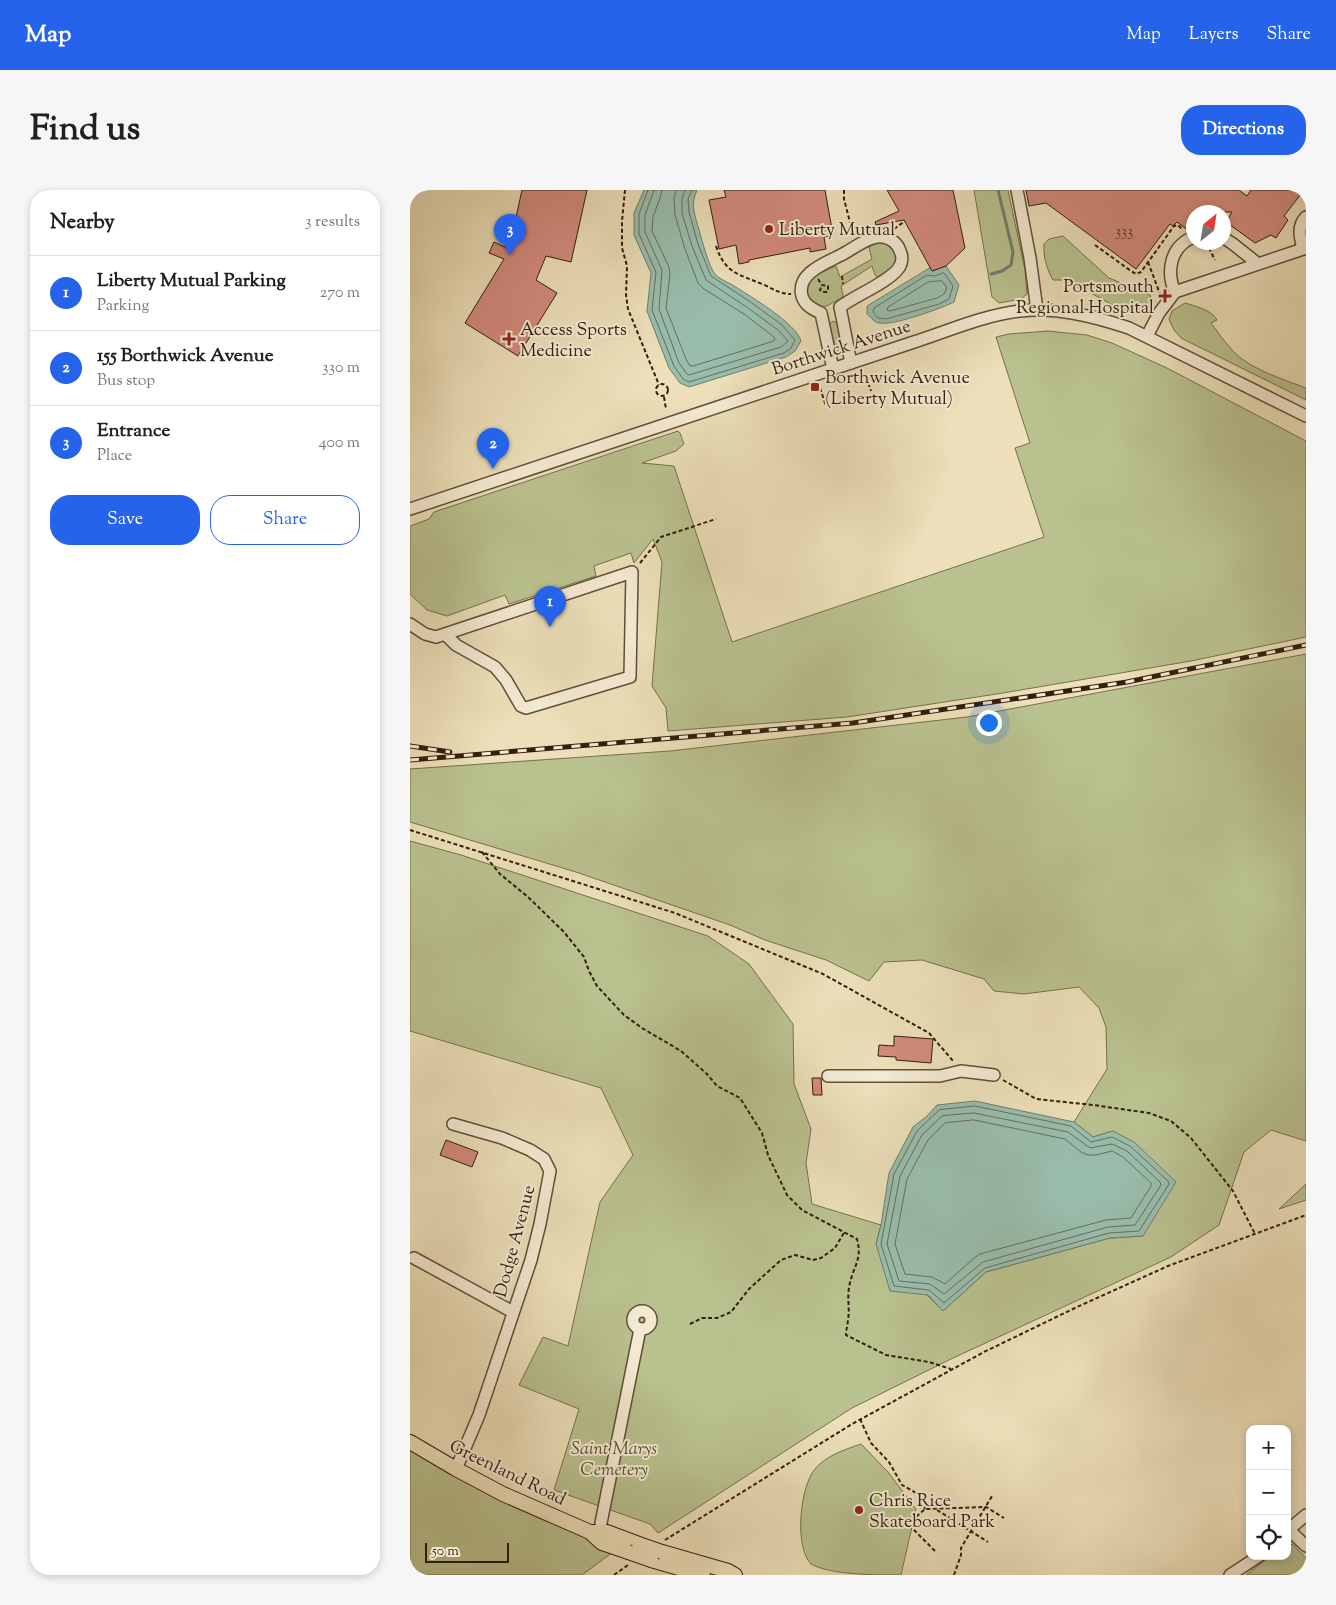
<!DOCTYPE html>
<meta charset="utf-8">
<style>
body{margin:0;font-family:"Sorts Mill Goudy",serif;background:#f6f6f6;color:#202124}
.controls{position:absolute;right:15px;bottom:15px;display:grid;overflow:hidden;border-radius:10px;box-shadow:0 2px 8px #0003}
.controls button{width:45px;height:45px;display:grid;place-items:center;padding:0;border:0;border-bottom:1px solid #e0e0e0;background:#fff;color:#202124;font:25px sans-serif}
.compass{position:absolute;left:776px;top:15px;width:45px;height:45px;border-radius:50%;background:#fff;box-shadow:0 2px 8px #0003;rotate:30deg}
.scale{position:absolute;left:15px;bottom:12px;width:84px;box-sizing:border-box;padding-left:5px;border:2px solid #331e0c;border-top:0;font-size:14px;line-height:18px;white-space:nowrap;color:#331e0c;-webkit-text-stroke:4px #f3ead2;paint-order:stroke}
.you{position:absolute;left:578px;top:532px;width:18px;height:18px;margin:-12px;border:4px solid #fff;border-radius:50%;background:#1a73e8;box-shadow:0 0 0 8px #1a73e833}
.badge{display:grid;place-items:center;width:32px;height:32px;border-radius:50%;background:#2563eb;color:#fff;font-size:16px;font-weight:700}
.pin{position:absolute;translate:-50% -41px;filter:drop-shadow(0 1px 2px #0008)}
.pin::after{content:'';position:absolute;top:26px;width:18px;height:15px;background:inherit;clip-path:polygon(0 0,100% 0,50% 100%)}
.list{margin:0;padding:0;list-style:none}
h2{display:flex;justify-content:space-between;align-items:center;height:65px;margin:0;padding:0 20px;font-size:21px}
h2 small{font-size:16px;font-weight:400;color:#757577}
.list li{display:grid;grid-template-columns:32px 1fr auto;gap:15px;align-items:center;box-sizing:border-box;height:75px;padding:0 20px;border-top:1px solid #e0e0e0}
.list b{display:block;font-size:19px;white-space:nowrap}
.list p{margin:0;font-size:16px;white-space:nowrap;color:#757577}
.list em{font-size:16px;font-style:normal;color:#757577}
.actions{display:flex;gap:10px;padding:15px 20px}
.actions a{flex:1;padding:11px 0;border:1px solid #2563eb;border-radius:20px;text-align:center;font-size:18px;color:#2563eb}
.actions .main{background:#2563eb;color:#fff}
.icon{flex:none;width:28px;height:28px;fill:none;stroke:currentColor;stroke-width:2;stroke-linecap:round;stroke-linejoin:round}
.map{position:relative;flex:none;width:896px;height:1385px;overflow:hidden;border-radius:20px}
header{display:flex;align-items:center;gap:30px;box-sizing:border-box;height:70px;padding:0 25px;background:#2563eb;color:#fff}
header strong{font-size:24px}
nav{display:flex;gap:28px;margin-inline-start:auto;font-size:18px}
.intro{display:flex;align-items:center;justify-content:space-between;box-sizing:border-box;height:120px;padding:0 30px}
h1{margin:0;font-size:35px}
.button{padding:12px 22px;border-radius:20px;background:#2563eb;color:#fff;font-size:18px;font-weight:700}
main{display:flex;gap:30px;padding:0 30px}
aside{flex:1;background:#fff;border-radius:20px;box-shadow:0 2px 8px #0003}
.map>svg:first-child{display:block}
</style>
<header>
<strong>Map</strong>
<nav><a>Map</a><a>Layers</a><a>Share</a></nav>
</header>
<div class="intro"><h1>Find us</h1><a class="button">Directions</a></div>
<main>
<aside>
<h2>Nearby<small>3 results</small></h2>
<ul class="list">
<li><span class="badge">1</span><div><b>Liberty Mutual Parking</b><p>Parking</p></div><em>270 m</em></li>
<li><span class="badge">2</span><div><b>155 Borthwick Avenue</b><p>Bus stop</p></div><em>330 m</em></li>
<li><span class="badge">3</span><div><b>Entrance</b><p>Place</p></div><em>400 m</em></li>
</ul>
<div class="actions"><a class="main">Save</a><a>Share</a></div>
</aside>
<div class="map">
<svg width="896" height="1385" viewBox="0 0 896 1385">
<rect width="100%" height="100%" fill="#ecdfb9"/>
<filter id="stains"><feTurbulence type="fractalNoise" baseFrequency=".004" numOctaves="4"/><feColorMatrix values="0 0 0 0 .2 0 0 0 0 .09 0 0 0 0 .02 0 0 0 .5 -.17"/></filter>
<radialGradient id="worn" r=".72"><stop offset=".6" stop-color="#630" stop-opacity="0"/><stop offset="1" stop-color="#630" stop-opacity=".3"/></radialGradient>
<g fill="#b9c18e" stroke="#76704d">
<path d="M 564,0 L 598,0 L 615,80 L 617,104 L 611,109 L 589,113 L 582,107 Z"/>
<path d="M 653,46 L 699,88 L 740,105 L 742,110 L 740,116 L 725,122 L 717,123 L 679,102 L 652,90 L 643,90 C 637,80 633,66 634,54 L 639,49 Z"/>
<path d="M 467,53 C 478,52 485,58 486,69 L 482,78 L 467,87 L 465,85 L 462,76 L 431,96 L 433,105 L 432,108 C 426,110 420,115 414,117 C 401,120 392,102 399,92 C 404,85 419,79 426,76 L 430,87 L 462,69 L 459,58 L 461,55 Z"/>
<path d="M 775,113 C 785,116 802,120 807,130 L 801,133 C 810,145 820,160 832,169 C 850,182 875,190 896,198 L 896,210 L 771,148 L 764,140 L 759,129 L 762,121 Z"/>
<path d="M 423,131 L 428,134 L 433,159 L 424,161 L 418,135 Z"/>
<path d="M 638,141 L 677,145 L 702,153 L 757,178 L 896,251 L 896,447 L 781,471 L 593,503 L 437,527 L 258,541 L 256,518 L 242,496 L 252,372 L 243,349 L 224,373 L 221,363 L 184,376 L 186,386 L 99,414 L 95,405 L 37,426 L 17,420 L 0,404 L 0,336 L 19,329 L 24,322 L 268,241 L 270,243 L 274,254 L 266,261 L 232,273 L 264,276 L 322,452 L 634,347 L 605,258 L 620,253 L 586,147 L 599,144 Z"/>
<path d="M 896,464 L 896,951 L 861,940 L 834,962 L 809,1035 L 761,1067 L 541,1169 L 442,1218 L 248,1343 L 240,1334 L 144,1300 L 169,1219 L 109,1195 L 133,1147 L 158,1156 L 190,1012 L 223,965 L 191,898 L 0,841 L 0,651 L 51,665 L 298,746 L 339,774 L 383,834 L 384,894 L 401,939 L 396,973 L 402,1014 L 471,1035 L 466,1054 L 533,1121 L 576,1082 L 700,1048 L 733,1046 L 703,941 L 683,947 L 664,932 L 697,879 L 696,837 L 689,818 L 669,797 L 614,804 L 584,801 L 574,789 L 512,770 L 474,772 L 459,791 L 416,770 L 355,750 L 320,735 L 166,682 L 0,632 L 0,579 L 260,561 L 557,527 Z"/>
<path d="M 896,994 L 896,1010 L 869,1019 Z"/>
<path d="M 0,1246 L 84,1296 L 211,1356 L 172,1385 L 0,1385 Z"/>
<path d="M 451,1254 L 478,1282 L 506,1319 L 491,1385 C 466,1385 420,1385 401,1374 C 384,1357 390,1296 405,1279 C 417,1265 434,1260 451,1254 Z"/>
<path d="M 882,1354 L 896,1368 L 896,1385 L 836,1385 L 860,1366 L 877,1366 L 877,1356 Z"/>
</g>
<g fill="#99bdac" stroke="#707d6c">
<path d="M 234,0 L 287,0 C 280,15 285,25 289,40 C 292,50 299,77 305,84 C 309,89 318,92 324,96 C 340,106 387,134 391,151 L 385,161 L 376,167 L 279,197 L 270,193 L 259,178 L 237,121 L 241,83 L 224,45 L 224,23 Z"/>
<path d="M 536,76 L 549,95 L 544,112 C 532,118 483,136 470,133 C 465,133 461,128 457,124 L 457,116 L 521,77 L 523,81 Z"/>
<path d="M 565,911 L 664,932 L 683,947 L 703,941 L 724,952 L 766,992 L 733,1046 L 700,1048 L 576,1082 L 533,1121 L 518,1105 L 480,1101 L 466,1054 L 471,1035 L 479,983 L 503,937 L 517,926 L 527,915 Z"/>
</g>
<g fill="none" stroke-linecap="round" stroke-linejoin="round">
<g stroke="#666e5c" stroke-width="1">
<path d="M 238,0 L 229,24 L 229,44 L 246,82 L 242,120 L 264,176 L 273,189 L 279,192 L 374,163 L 381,158 L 385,150 L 372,135 L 342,113 L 301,86 L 288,54 L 279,22 L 278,9 L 282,0"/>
<path d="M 244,0 L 235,25 L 235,42 L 252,80 L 249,119 L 269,173 L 277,184 L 279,185 L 371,157 L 378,151 L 368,140 L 338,118 L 296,90 L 282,56 L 272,23 L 272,9 L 275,0"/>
<path d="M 252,0 L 250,8 L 243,27 L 242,41 L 259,77 L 260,84 L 256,118 L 276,169 L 280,176 L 283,176 L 364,151 L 365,149 L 363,146 L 334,124 L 294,99 L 288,93 L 275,59 L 265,25 L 264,8 L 266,0"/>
<path d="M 534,83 L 543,96 L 539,109 L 529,114 L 476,129 L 468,128 L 463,122 L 464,118 L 517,85 L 524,86 Z"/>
<path d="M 532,91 L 537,98 L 534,104 L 527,108 L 480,121 L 477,120 L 478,117 L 518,92 Z"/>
<path d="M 565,916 L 661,936 L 681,952 L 702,947 L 720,956 L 758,991 L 759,994 L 729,1041 L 699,1043 L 575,1078 L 534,1113 L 519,1100 L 484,1096 L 471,1054 L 484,984 L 507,941 L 529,920 Z"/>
<path d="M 564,923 L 658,942 L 680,958 L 702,954 L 717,961 L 750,992 L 751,995 L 725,1035 L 698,1037 L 573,1072 L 534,1104 L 520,1094 L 489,1091 L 477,1054 L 490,986 L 512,945 L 532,926 Z"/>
<path d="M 564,930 L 655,949 L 671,962 L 678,965 L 686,965 L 702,961 L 713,967 L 741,993 L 741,996 L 721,1028 L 696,1030 L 570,1064 L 564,1068 L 535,1094 L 522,1087 L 495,1084 L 485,1054 L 497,989 L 518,950 L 535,933 Z"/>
</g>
<path stroke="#707d6c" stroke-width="3" d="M 581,84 L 592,81 L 601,75 L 603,62 L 588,0"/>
</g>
<g fill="#d28a7d" stroke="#331e0c">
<path d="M 112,0 L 177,0 L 161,72 L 136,66 L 126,90 L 147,103 L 108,166 L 55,133 L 94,69 L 79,63 L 84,52 L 99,59 Z"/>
<path d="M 314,0 L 415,0 L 423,45 L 414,47 L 416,59 L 400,62 L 400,58 L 339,70 L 339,72 L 329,74 L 326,55 L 309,59 L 299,10 L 316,7 Z"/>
<path d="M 477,0 L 543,0 L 555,58 L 536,76 L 522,81 L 494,30 L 466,35 L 465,32 L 489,21 Z"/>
<path d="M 616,0 L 829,0 L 837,6 L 841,0 L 894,0 L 874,26 L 878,30 L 866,48 L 861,45 L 845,53 L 816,32 L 822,22 L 784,22 L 784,40 L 779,41 L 767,32 L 763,36 L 760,34 L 726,79 L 636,13 L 619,16 Z"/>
<path d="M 484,846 L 523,849 L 521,873 L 486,870 L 486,867 L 468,866 L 469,855 L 484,856 Z"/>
<path d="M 402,888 L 411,888 L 412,905 L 403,905 Z"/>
<path d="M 36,950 L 68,962 L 62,977 L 30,965 Z"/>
</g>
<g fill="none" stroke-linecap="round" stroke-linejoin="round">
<g stroke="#614e37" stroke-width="14">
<g id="minor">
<path d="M 607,0 L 620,68 L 627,120"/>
<path d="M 814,48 L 823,54 L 847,73"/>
<path d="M 893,59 C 890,47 887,36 896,27"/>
<path d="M 765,102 C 756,82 760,56 784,47"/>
<path d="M 737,146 L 749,123 L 765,102 L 896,58"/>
<path d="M 423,179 L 411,123 C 403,119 395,116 392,106 C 386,83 416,73 431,65 C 443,59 460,45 473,47 C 481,48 488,54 490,61 C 493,67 492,74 488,79 C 477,93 446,105 430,117 L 441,173"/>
<path d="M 0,319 L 504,152 C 538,141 574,125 610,121 C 647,117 683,126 719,138 L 896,226"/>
<path d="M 0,434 L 15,444 L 26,447 L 222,382 L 220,487 L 116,518 L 111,516 L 96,490 L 85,477 L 46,455 L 35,444"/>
<path d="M 418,886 L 530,886 L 551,881 L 584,885"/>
<path d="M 43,934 L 92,948 L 120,960 L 134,969 L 140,981 L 130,1034 L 121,1070 L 69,1225 L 46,1279"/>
<path d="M 4,1068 L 103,1122"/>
<circle cx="232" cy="1130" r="9"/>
<path d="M 191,1333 L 230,1139"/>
<path d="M 879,1340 L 896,1356"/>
<path d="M 877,1341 L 896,1325"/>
<path d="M 820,1385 L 849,1366"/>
</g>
</g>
<g stroke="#331e0c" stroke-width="16">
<g id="major">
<path d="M 0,1252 L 46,1279 L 93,1304 L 180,1342 L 192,1353 L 218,1362"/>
<path d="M 180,1342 L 197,1342 L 229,1354"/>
<path d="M 252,1362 L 318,1381 L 325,1385"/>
<path d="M 241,1370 L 293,1385"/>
</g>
</g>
<g stroke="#331e0c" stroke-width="2" stroke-dasharray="4 2.5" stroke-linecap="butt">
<path d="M 215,0 L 212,31 L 212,58 L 217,76 L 216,105 L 218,119 L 249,195"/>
<path d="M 434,0 L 434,9 L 443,44"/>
<path d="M 484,39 L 495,31"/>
<path d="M 796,52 L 805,70"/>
<path d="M 685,55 L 721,81 L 726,84 L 731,82 L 764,36 L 768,35 L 773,40"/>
<path d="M 306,56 C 315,83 328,84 352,94 C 362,98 369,104 381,104"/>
<path d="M 738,72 L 750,104"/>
<path d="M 432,86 L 433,94"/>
<path d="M 408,89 L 412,95 L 418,96 L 418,100 L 417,102 L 412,102 L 410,100 L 412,95"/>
<path d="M 456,187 L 461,201"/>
<circle cx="252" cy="200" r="6"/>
<path d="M 410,198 L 416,216"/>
<path d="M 254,207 L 256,219"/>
<path d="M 230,373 L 251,347 L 306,329"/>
<path d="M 0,640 L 265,723 L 413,784 L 519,843 L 544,872"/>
<path d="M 72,662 L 90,684 L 118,707 L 154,742 L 174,767 L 179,781 L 187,796 L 214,825 L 232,838 L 271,861 L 297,884 L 307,896 L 330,908 L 352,943 L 358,965 L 377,1005 L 392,1020 L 447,1049 C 453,1071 442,1077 439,1098 C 437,1108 440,1119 438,1129 C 438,1134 436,1139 436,1145 L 476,1165 L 519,1172 L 541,1179"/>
<path d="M 593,890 L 626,909 L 683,915 L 739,923 L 761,931 L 781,948 L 823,1001 L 845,1044"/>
<path d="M 280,1134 L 292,1128 L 307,1128 L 321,1122 L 339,1099 L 371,1070 L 385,1065 L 403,1070 L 411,1068 L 425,1058 L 435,1041"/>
<path d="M 450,1229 L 461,1253 L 479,1272 L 492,1295 L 508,1304 L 515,1319"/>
<path d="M 527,1320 L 578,1352"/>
<path d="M 255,1350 L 442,1234 L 574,1162 L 667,1117 L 758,1076 L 896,1025"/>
<path d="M 525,1361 L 501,1337 L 506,1327 L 515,1319 L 576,1317 L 594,1328"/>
<path d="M 204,1385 L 218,1375"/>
<path d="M 544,1385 L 551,1365 L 551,1358 L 582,1306"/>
</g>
<use href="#minor" stroke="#f3ead2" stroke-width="11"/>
<use href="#major" stroke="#ecdfb9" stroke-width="14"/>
<g stroke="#331e0c" stroke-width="5">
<g id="rail">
<path d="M 0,556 L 40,562"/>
<path d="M 0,570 L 443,533 L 717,492 L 896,455"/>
</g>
</g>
<use href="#rail" stroke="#f3ead2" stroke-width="3" stroke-dasharray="9" stroke-linecap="butt"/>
<g stroke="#331e0c" stroke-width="16" stroke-linecap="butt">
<g id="major-bridge">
<path d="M 229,1354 L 252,1362"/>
<path d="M 218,1362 L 241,1370"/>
</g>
</g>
<use href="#major-bridge" stroke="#ecdfb9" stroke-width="14"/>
</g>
<g fill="#8f2418" stroke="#f3ead2" stroke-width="2">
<circle cx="359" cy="39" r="5"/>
<path d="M752.5 98.5h5v5h5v5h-5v5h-5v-5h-5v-5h5z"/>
<path d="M96.5 141.5h5v5h5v5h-5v5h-5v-5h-5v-5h5z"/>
<rect x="400" y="192" width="10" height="10" rx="2.5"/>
<circle cx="449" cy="1320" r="5"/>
</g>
<g text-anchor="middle" stroke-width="4" stroke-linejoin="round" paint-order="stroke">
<g font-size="15" fill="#5b3928">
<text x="714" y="46">333</text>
</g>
<g font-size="18" fill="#331e0c" stroke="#f3ead2" text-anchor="start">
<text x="369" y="45">Liberty Mutual</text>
<text x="744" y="102" text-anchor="end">Portsmouth<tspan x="744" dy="21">Regional Hospital</tspan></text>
<text x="110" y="145">Access Sports<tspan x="110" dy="21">Medicine</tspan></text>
<text x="415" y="193">Borthwick Avenue<tspan x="415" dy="21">(Liberty Mutual)</tspan></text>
<text x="459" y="1316">Chris Rice<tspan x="459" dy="21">Skateboard Park</tspan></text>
</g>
<g font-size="18" fill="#331e0c" stroke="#f3ead2">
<text transform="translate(431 157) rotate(-18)" y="6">Borthwick Avenue</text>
<text transform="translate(104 1051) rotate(-75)" y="6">Dodge Avenue</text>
<text transform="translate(98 1282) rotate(26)" y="6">Greenland Road</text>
</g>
<g font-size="18" font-style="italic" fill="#5b4f33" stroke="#f3ead2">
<text x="204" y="1264">Saint Marys<tspan x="204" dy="21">Cemetery</tspan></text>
</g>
</g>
<rect width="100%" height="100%" filter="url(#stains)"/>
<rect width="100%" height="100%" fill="url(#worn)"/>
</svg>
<div class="controls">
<button>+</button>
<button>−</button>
<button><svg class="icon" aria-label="locate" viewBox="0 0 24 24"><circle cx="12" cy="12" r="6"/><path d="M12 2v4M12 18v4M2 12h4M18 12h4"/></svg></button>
</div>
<svg class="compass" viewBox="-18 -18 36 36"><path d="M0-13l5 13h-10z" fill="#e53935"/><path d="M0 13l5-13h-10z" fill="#757577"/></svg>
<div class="scale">50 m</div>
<div class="you"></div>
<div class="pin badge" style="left:140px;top:437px">1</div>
<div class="pin badge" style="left:83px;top:279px">2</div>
<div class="pin badge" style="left:100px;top:65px">3</div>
</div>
</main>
